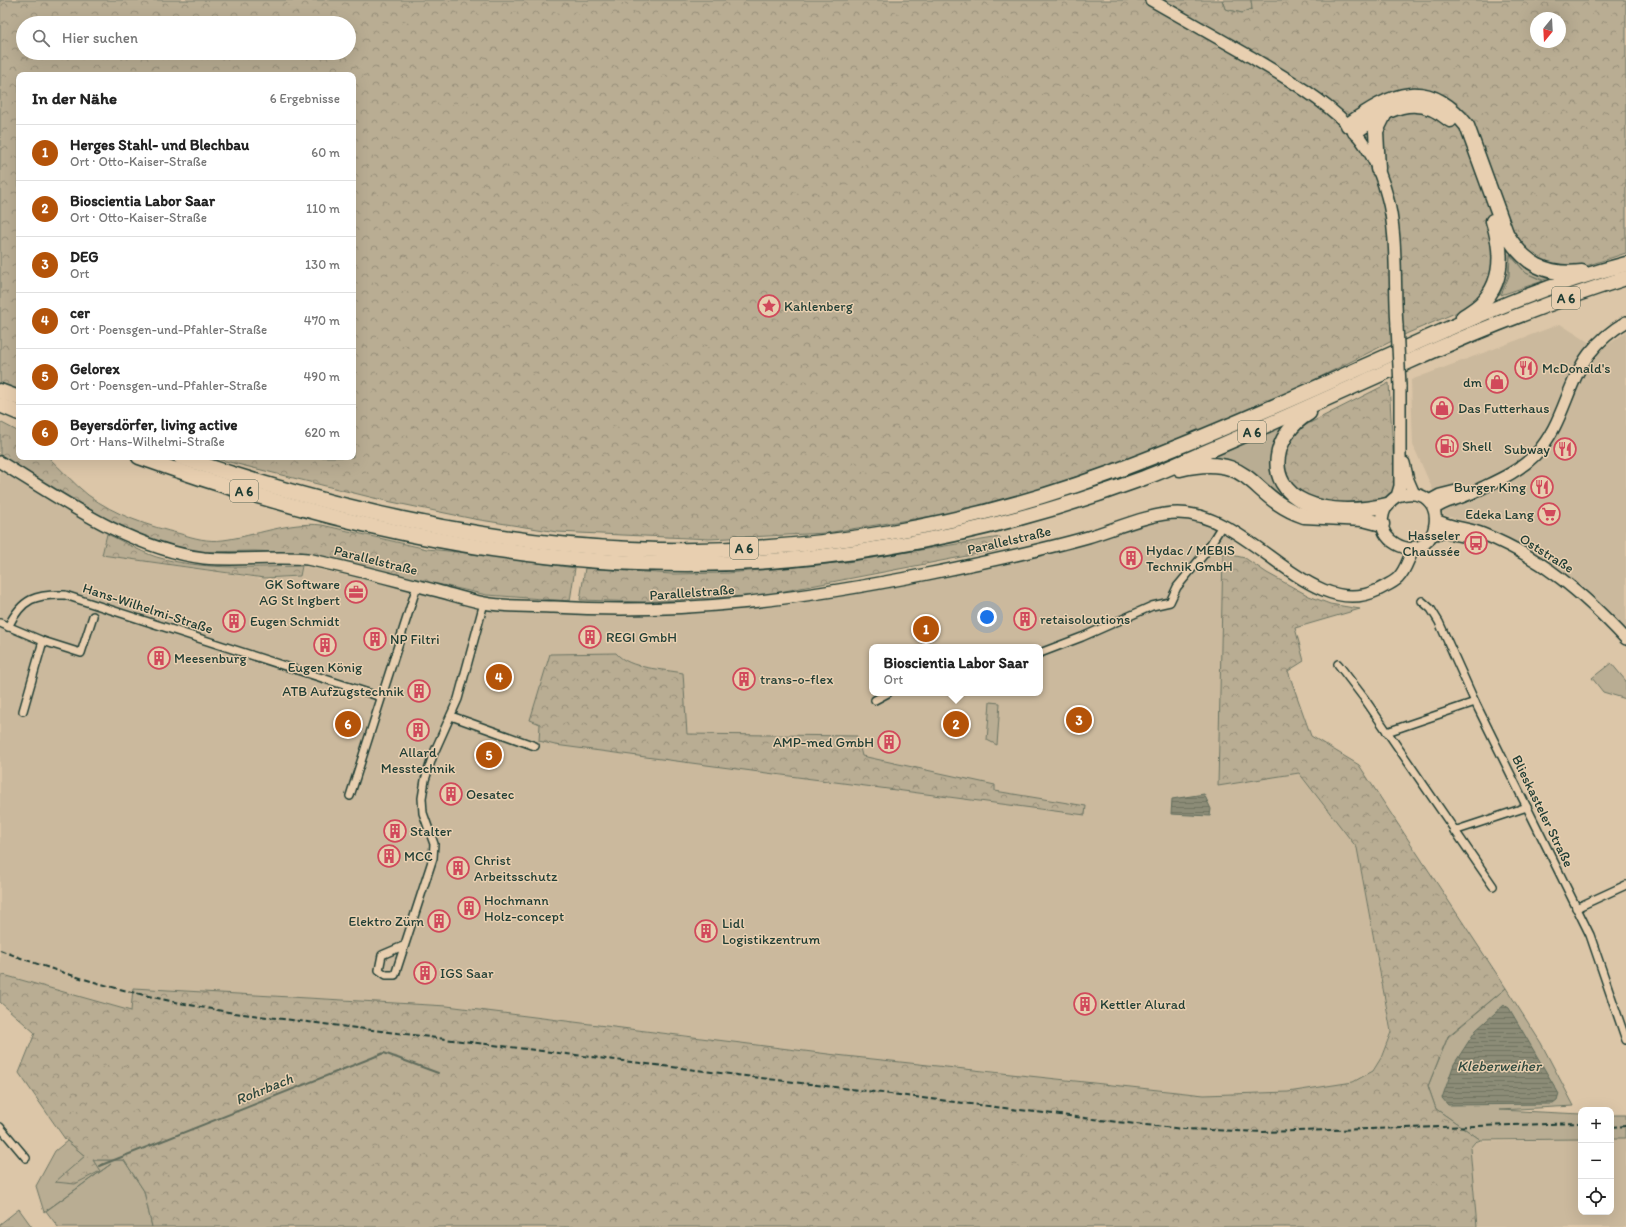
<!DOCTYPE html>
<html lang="de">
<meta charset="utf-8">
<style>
body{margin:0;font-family:Itim,sans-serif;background:#f6f6f6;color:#222}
.controls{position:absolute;right:12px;bottom:12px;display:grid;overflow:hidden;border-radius:8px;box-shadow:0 4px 16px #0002}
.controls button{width:36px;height:36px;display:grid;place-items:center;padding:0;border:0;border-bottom:1px solid #e0e0e0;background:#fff;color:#222;font:20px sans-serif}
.compass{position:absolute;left:1530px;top:12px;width:36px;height:36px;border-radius:50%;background:#fff;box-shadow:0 4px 16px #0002;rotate:198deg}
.you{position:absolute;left:987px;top:617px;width:14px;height:14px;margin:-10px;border:3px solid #fff;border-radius:50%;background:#1a73e8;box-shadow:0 0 0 6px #1a73e833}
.badge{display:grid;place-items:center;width:26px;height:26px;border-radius:50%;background:#b45309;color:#fff;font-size:13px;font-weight:700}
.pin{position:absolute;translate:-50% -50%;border:2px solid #fff;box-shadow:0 1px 4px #0006}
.popup{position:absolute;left:869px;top:644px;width:174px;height:52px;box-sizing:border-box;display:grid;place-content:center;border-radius:8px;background:#fff;filter:drop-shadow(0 1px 3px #0005);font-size:13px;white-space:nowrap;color:#767676}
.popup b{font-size:15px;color:#222}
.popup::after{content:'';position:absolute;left:50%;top:100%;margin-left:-8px;border:8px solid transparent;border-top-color:#fff}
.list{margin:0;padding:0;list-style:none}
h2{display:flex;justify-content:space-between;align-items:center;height:52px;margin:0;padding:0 16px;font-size:17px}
h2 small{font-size:13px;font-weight:400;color:#767676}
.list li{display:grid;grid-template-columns:26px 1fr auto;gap:12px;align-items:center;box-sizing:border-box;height:56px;padding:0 16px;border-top:1px solid #e0e0e0}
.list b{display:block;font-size:15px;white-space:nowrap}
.list p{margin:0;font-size:13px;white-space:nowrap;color:#767676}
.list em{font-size:13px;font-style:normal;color:#767676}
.icon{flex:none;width:22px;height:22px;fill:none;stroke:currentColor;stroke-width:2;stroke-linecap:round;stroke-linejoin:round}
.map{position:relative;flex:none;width:1626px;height:1227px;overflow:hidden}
.search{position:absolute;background:#fff;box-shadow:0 4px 16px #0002;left:16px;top:16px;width:340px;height:44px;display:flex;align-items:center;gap:10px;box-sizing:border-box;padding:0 14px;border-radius:22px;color:#767676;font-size:15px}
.panel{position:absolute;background:#fff;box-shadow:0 4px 16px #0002;left:16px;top:72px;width:340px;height:388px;border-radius:8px}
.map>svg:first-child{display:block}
</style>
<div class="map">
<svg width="1626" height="1227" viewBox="0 0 1626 1227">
<defs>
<pattern id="forest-crowns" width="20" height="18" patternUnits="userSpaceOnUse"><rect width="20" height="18" fill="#b9ad93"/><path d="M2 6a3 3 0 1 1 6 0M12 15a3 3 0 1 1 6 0" fill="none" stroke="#968e79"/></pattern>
<pattern id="water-rules" width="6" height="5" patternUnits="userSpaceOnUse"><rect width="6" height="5" fill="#8c8c77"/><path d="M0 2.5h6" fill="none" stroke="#727462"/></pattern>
</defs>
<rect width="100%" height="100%" fill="#dcc6a8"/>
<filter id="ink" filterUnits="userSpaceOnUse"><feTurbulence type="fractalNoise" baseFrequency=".025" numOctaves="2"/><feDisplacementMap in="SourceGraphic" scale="8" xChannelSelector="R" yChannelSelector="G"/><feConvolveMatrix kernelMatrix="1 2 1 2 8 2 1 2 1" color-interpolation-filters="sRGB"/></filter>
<g filter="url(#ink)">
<g fill="#cbb99d" fill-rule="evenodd">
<path d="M 1560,324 L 1601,350 L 1626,332 L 1626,636 L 1535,554 L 1470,523 L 1444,515 L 1413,445 L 1411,380 Z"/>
<path d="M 0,469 L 107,533 L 102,555 L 262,579 L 300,577 L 303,566 L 427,594 L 484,602 L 621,612 L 761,607 L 1085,532 L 1169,507 L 1194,509 L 1213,513 L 1243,529 L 1223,553 L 1218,786 L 1299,773 L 1357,848 L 1390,1032 L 1381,1058 L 1373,1071 L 1353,1082 L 1288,1092 L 1204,1095 L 836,1055 L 447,1006 L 134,988 L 131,1011 L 0,974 ZM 872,647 L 1040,647 L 1040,693 L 872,693 Z"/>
<path d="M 1611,1138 L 1626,1138 L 1626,1227 L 1477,1227 L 1470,1148 L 1475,1142 L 1581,1139 L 1581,1212 L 1611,1212 Z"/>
</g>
<g fill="#b9ad93" stroke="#6c7564">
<path d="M 1222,0 L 1251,0 L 1252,9 L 1242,13 L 1225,9 Z"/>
<path d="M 1510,255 L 1526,273 L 1543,281 L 1501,295 L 1509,276 Z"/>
<path d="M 1284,425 L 1284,430 L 1308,513 L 1209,460 L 1208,456 Z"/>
<path d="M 1611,663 L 1626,681 L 1626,699 L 1603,692 L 1592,678 Z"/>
<path d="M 990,702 L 1000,703 L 997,745 L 987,740 Z"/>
<path d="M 1506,988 L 1541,1043 L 1574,1106 L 1499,1110 L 1581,1114 L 1581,1139 L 1481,1140 L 1436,1109 L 1428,1086 L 1448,1037 Z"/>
<rect x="1611" y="1115" width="15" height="23"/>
<path d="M 67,1141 L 85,1156 L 56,1182 L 99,1171 L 93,1160 L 124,1160 L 144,1191 L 152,1227 L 58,1227 L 46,1211 L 111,1164 L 44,1212 L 36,1186 L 55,1151 Z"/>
<path d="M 19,1209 L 32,1227 L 0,1227 L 0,1224 Z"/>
</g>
<g fill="url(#forest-crowns)" stroke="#6c7564" fill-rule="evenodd">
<path d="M 0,0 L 1222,0 L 1225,9 L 1242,13 L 1252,9 L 1251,0 L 1626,0 L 1626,253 L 1543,280 L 1526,273 L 1510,254 L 1508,276 L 1500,294 L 1408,333 L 1264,405 L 1134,457 L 1040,489 L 958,512 L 826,533 L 710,539 L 557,532 L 474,519 L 382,500 L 209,457 L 353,457 L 353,75 L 19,75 L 19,392 L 0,383 ZM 1536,18 L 1560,18 L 1560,42 L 1536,42 ZM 23,23 L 349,23 L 349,53 L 23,53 Z"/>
<path d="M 1389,383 L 1395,484 L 1393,493 L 1382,502 L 1369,506 L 1313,502 L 1303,497 L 1285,476 L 1284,460 L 1285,448 L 1298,429 Z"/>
<path d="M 0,422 L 19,432 L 19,457 L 48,457 C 61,469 74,484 88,495 C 115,515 148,526 181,534 C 194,538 208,542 223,540 C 255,536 289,521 322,525 L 427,549 L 459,552 L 575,568 L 570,601 L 487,595 L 298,553 L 254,551 L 202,552 L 180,548 L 126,531 L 0,455 Z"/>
<path d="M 107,534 C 125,542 145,555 164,559 C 209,570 256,567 302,566 L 300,576 L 264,578 L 102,555 Z"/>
<path d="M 1000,537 L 998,550 L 764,595 L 643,602 L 580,600 L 585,568 L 672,574 L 728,573 L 847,562 Z"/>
<path d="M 1223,553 L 1245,558 L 1267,573 L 1309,596 L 1330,604 L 1360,609 L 1295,628 L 1304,661 L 1288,671 L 1311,736 L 1359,765 L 1506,988 L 1448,1036 L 1428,1086 L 1436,1109 L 1481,1140 L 1475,1142 L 1470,1148 L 1477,1227 L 152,1227 L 144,1191 L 124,1160 L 93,1160 L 100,1171 L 75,1184 L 55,1182 L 85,1156 L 65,1139 L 19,1073 L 35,1033 L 0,1002 L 0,974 L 131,1011 L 133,988 L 447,1006 L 836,1055 L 1204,1095 L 1288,1092 L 1353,1082 L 1373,1071 L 1381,1058 L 1391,1032 L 1357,848 L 1299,773 L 1218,786 Z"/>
<path d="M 616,653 C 629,669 663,669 683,673 L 687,734 L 857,736 L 862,756 L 995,785 L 995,791 L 1086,806 L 1085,815 L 555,745 L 539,741 L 540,724 L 530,720 L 550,654 Z"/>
</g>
<g fill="url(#water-rules)" stroke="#606c5c">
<path d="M 1204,794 L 1211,809 L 1210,816 L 1171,814 L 1172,799 Z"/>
<path d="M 1504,1005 L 1509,1008 L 1559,1094 L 1557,1101 L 1553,1104 L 1448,1105 L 1442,1098 L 1454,1064 L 1476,1030 Z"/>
</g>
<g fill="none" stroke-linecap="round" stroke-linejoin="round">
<path stroke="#606c5c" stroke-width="2" d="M 99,1166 L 384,1053 L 438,1073"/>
<g stroke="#1f3d34" stroke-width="10">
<g id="street">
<path d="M 1422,601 L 1431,609 L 1439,622 L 1475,702 L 1590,935 L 1626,1040"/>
<path d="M 0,623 L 43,641 L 81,653 L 93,616"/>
<path d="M 8,627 C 22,598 36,594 65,595 L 381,697"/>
<path d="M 1040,653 L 1082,637 L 1152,606 L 1170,602 L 1177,587 L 1205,553 L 1223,524"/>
<path d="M 1338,664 L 1364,698 L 1493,886"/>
<path d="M 875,700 L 888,693"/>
<path d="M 23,711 L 43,641"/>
<path d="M 451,716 L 535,746"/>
<path d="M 1387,732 L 1475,702"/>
<path d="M 350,796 L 417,586"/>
<path d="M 1454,831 L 1527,807"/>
<path d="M 1576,908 L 1626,885"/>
<path d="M 403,946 L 382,955 L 379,970 L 386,975 L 395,975 L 433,858 L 434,844 L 423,813 L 422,798 L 425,780 L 433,755 L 458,699 L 484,603"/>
<path d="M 0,1127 L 26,1158"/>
</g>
</g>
<g stroke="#1f3d34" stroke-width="14">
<g id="secondary">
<path d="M 1151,0 C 1183,18 1214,36 1246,54 C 1281,75 1319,96 1348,125 C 1368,144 1380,169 1387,196 C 1398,234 1394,285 1397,326"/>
<path d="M 0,462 C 62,500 130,549 204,558 C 238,561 273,556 307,559 C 351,568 394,580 438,591 C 453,595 468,600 484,603 C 506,607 531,606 554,607 C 682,615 802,599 927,574 C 981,563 1035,552 1088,537 C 1115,529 1150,513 1178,513 C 1251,513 1310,623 1378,590 C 1385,586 1393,583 1398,578 C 1407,569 1408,557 1415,547"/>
<path d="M 1404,463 L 1408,480 L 1414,494"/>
<path d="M 1397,496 C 1455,479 1441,569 1396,544 C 1375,532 1380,507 1397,496 L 1400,486 L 1400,386"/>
<path d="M 1429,501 L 1440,495 L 1456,491"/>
<path d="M 1434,509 C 1445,501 1452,501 1464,496 C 1471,494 1477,490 1484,487 C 1503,478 1520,470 1535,455 C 1564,424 1566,385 1589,354 C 1599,341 1612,330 1626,322"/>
<path d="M 1436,520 C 1451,528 1468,528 1483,534 C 1541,557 1584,594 1626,639"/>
<path d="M 1432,535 L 1442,532 L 1463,536"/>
</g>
</g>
<g stroke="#1f3d34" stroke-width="17">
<g id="highway">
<path d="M 1348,125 C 1392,94 1427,76 1467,126 L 1506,233 C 1524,264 1546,276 1582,272"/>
<path d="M 1355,132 C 1386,109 1416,90 1450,120"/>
<path d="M 1378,169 L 1376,131 L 1385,113"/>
<path d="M 1463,317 C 1469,313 1476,309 1481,304 C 1505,281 1502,249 1493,221"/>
<path d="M 0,391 L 19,398"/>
<path d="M 0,405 L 19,413"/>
<path d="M 1309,413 C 1274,433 1262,483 1305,502 C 1329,513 1363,511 1387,505"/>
<path d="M 139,457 C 315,520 499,564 687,564 C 843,564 998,532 1144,478 C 1166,470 1187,460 1208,451 C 1275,422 1341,392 1408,362 C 1479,330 1552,301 1626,278"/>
<path d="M 180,457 C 325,506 477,543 631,549 C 805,557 981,525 1142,461 C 1217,432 1292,399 1365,366 C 1450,328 1536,287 1626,264"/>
<path d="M 1180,469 C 1254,451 1249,498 1304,516 L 1363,519 L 1382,524"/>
</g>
</g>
<use href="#street" stroke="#e8cfb0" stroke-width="7"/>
<use href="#secondary" stroke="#e8cfb0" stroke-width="11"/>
<use href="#highway" stroke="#e8cfb0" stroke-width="14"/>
<g stroke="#1f3d34" stroke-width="2" stroke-dasharray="6 3" stroke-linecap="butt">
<path d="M 0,950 C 76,980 154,1000 235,1013 L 1117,1122 L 1184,1129 L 1263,1132 L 1581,1123"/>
<path d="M 1611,1127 L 1626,1126"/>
</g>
<g stroke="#1f3d34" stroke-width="14" stroke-linecap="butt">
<path id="secondary-bridge" d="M 1397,326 L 1400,386"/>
</g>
<use href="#secondary-bridge" stroke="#e8cfb0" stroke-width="11"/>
</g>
</g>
<defs>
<g id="sight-ring" transform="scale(1.15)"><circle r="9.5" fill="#e8cfb0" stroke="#d1495b" stroke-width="1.5"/><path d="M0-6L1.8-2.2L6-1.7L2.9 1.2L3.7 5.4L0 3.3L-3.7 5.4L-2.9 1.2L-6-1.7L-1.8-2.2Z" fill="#d1495b"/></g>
<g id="restaurant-ring" transform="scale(1.15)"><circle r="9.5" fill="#e8cfb0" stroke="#d1495b" stroke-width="1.5"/><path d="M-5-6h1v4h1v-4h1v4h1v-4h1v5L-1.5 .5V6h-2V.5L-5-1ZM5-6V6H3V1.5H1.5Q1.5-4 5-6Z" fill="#d1495b"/></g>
<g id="shop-ring" transform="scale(1.15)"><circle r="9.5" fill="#e8cfb0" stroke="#d1495b" stroke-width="1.5"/><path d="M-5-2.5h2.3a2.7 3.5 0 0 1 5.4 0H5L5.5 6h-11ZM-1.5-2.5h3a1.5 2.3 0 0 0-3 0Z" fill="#d1495b"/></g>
<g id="fuel-ring" transform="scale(1.15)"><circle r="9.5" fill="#e8cfb0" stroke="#d1495b" stroke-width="1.5"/><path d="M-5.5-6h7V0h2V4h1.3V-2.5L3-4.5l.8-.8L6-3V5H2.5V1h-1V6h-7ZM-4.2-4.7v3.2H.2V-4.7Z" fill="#d1495b"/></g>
<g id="supermarket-ring" transform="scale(1.15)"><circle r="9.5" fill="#e8cfb0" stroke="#d1495b" stroke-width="1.5"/><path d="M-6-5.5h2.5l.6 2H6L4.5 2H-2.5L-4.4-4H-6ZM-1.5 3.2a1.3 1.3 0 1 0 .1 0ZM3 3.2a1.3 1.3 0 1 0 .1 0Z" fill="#d1495b"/></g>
<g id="bus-ring" transform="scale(1.15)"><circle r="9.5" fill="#e8cfb0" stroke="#d1495b" stroke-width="1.5"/><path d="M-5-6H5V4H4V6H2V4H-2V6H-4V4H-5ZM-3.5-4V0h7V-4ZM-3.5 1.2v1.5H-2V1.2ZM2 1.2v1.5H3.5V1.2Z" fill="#d1495b"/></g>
<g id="building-ring" transform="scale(1.15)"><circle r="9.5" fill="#e8cfb0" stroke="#d1495b" stroke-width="1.5"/><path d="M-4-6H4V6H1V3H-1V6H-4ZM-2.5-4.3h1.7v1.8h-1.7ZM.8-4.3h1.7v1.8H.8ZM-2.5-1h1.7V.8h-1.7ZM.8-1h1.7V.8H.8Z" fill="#d1495b"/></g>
<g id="office-ring" transform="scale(1.15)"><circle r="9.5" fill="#e8cfb0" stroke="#d1495b" stroke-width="1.5"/><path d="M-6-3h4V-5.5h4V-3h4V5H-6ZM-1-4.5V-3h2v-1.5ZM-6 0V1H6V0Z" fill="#d1495b"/></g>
</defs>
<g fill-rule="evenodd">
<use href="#sight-ring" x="769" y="306"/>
<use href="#restaurant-ring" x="1526" y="368"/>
<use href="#shop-ring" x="1497" y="382"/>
<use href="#shop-ring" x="1442" y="408"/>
<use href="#fuel-ring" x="1447" y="446"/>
<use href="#restaurant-ring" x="1565" y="449"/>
<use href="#restaurant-ring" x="1542" y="487"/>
<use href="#supermarket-ring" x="1549" y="514"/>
<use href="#bus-ring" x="1476" y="543"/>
<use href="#building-ring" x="1131" y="558"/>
<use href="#office-ring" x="356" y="592"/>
<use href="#building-ring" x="1025" y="619"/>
<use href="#building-ring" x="234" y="621"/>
<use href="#building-ring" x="590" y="637"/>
<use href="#building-ring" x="375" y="639"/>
<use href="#building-ring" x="325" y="645"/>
<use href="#building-ring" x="159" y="658"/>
<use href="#building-ring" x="744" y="679"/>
<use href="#building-ring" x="419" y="691"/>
<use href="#building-ring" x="418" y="730"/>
<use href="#building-ring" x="889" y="742"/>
<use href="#building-ring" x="451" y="794"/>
<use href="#building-ring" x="395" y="831"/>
<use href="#building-ring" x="389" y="856"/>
<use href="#building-ring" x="458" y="868"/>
<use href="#building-ring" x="469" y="908"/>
<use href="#building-ring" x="439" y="921"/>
<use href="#building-ring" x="706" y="931"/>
<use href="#building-ring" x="425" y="973"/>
<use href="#building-ring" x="1085" y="1004"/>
</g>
<g text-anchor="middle" stroke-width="3" stroke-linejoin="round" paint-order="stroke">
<g fill="#e8cfb0" stroke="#5b6959" stroke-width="1">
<rect x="1552" y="287" width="28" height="22" rx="3"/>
<rect x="1238" y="421" width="28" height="22" rx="3"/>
<rect x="230" y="480" width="28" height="22" rx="3"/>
<rect x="730" y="537" width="28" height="22" rx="3"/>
</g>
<g font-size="13" font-weight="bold" fill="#1f3d34">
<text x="1566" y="303">A 6</text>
<text x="1252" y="437">A 6</text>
<text x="244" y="496">A 6</text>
<text x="744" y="553">A 6</text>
</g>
<g font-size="14" fill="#1f3d34" stroke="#e8cfb0" text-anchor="start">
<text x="784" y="311">Kahlenberg</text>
<text x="1542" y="373">McDonald's</text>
<text x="1482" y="387" text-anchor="end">dm</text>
<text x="1458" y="413">Das Futterhaus</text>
<text x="1462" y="451">Shell</text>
<text x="1550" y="454" text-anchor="end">Subway</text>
<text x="1526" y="492" text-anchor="end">Burger King</text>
<text x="1534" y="519" text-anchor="end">Edeka Lang</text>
<text x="1460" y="540" text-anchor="end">Hasseler<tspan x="1460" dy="16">Chaussée</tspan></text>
<text x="1146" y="555">Hydac / MEBIS<tspan x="1146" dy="16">Technik GmbH</tspan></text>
<text x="340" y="589" text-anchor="end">GK Software<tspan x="340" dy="16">AG St Ingbert</tspan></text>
<text x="1040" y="624">retaisoloutions</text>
<text x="250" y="626">Eugen Schmidt</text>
<text x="606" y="642">REGI GmbH</text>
<text x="390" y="644">NP Filtri</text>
<text x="174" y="663">Meesenburg</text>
<text x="325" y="672" text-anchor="middle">Eugen König</text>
<text x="760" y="684">trans-o-flex</text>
<text x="404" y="696" text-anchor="end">ATB Aufzugstechnik</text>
<text x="874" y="747" text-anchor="end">AMP-med GmbH</text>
<text x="418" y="757" text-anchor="middle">Allard<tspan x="418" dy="16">Messtechnik</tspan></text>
<text x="466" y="799">Oesatec</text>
<text x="410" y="836">Stalter</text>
<text x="404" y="861">MCC</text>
<text x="474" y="865">Christ<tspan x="474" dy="16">Arbeitsschutz</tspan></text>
<text x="484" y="905">Hochmann<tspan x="484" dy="16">Holz-concept</tspan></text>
<text x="424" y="926" text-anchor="end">Elektro Zürn</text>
<text x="722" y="928">Lidl<tspan x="722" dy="16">Logistikzentrum</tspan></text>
<text x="440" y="978">IGS Saar</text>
<text x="1100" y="1009">Kettler Alurad</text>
</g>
<g font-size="14" fill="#1f3d34" stroke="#e8cfb0">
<text transform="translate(1009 540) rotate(-13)" y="5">Parallelstraße</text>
<text transform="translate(1547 553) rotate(32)" y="5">Oststraße</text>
<text transform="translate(376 560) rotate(14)" y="5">Parallelstraße</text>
<text transform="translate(692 592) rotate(-4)" y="5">Parallelstraße</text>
<text transform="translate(148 608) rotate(18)" y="5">Hans-Wilhelmi-Straße</text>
<text transform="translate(1543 811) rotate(64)" y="5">Blieskasteler Straße</text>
</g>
<g font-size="15" font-style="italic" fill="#2f493e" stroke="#e8cfb0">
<text x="1499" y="1071">Kleberweiher</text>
<text transform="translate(264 1089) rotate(-22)" y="5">Rohrbach</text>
</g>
</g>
</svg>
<div class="controls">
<button>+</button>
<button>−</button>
<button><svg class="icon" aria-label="locate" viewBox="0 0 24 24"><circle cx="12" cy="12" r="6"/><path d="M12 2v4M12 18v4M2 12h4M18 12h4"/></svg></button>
</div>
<svg class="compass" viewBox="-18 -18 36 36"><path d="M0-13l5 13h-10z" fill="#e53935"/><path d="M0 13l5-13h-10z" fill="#767676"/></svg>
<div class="you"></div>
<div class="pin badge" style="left:926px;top:629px">1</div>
<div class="pin badge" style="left:956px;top:724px">2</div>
<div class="popup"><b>Bioscientia Labor Saar</b>Ort</div>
<div class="pin badge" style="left:1079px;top:720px">3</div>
<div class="pin badge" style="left:499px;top:677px">4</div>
<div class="pin badge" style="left:489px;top:755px">5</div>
<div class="pin badge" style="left:348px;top:724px">6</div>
<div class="search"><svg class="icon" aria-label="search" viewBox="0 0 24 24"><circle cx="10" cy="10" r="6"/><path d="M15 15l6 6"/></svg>Hier suchen</div>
<section class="panel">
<h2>In der Nähe<small>6 Ergebnisse</small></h2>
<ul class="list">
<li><span class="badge">1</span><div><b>Herges Stahl- und Blechbau</b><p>Ort · Otto-Kaiser-Straße</p></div><em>60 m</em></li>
<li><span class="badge">2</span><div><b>Bioscientia Labor Saar</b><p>Ort · Otto-Kaiser-Straße</p></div><em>110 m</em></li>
<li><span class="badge">3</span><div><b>DEG</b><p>Ort</p></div><em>130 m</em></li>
<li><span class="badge">4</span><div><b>cer</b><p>Ort · Poensgen-und-Pfahler-Straße</p></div><em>470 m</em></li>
<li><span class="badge">5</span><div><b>Gelorex</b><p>Ort · Poensgen-und-Pfahler-Straße</p></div><em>490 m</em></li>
<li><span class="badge">6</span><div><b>Beyersdörfer, living active</b><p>Ort · Hans-Wilhelmi-Straße</p></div><em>620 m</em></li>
</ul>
</section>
</div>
